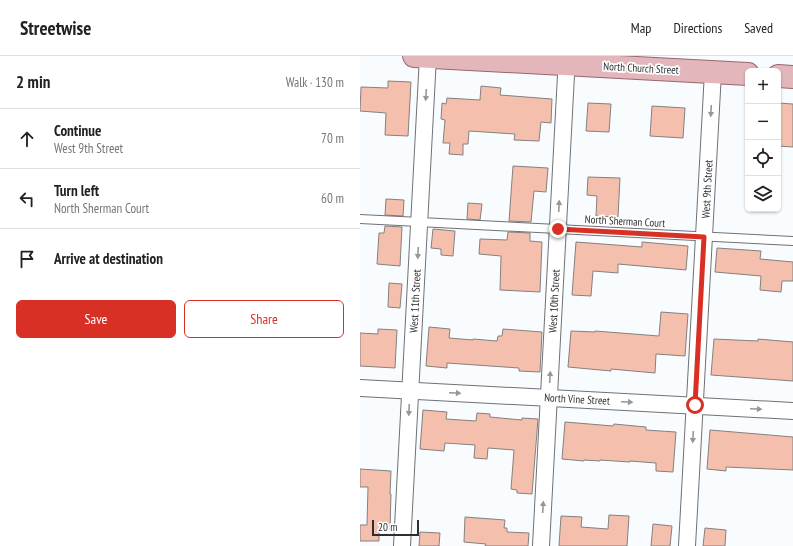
<!DOCTYPE html>
<meta charset="utf-8">
<style>
body{margin:0;font-family:"PT Sans Narrow",sans-serif;background:#f2f2f2;color:#222}
.controls{position:absolute;right:12px;top:12px;display:grid;overflow:hidden;border-radius:6px;box-shadow:0 1px 3px #0004}
.controls button{width:36px;height:36px;display:grid;place-items:center;padding:0;border:0;border-bottom:1px solid #e0e0e0;background:#fff;color:#222;font:20px sans-serif}
.scale{position:absolute;left:12px;bottom:10px;width:47px;box-sizing:border-box;padding-left:4px;border:2px solid #2e2f31;border-top:0;font-size:11px;line-height:14px;white-space:nowrap;color:#2e2f31;-webkit-text-stroke:3px #fff;paint-order:stroke}
.stop{position:absolute;width:12px;height:12px;margin:-9px;border:3px solid #d93025;border-radius:50%;background:#fff}
.stop.end{background:#d93025;border-color:#fff;box-shadow:0 1px 4px #0008}
.list{margin:0;padding:0;list-style:none}
h2{display:flex;justify-content:space-between;align-items:center;height:52px;margin:0;padding:0 16px;font-size:17px}
h2 small{font-size:13px;font-weight:400;color:#767676}
.list li{display:grid;grid-template-columns:26px 1fr auto;gap:12px;align-items:center;box-sizing:border-box;height:60px;padding:0 16px;border-top:1px solid #e0e0e0}
.list b{display:block;font-size:15px;white-space:nowrap}
.list p{margin:0;font-size:13px;white-space:nowrap;color:#767676}
.list em{font-size:13px;font-style:normal;color:#767676}
.actions{display:flex;gap:8px;padding:12px 16px}
.actions a{flex:1;padding:9px 0;border:1px solid #d93025;border-radius:6px;text-align:center;font-size:14px;color:#d93025}
.actions .main{background:#d93025;color:#fff}
.icon{flex:none;width:22px;height:22px;fill:none;stroke:currentColor;stroke-width:2;stroke-linecap:round;stroke-linejoin:round}
.map{position:relative;flex:none;width:433px;height:490px;overflow:hidden}
header{display:flex;align-items:center;gap:24px;box-sizing:border-box;height:56px;padding:0 20px;background:#fff;border-bottom:1px solid #e0e0e0}
header strong{font-size:19px}
nav{display:flex;gap:22px;margin-inline-start:auto;font-size:14px}
main{display:flex}
aside{flex:1;background:#fff}
.map>svg:first-child{display:block}
</style>
<header>
<strong>Streetwise</strong>
<nav><a>Map</a><a>Directions</a><a>Saved</a></nav>
</header>
<main>
<aside>
<h2>2 min<small>Walk · 130 m</small></h2>
<ul class="list">
<li><svg class="icon" aria-label="ahead" viewBox="0 0 24 24"><path d="M12 20V5M6 11l6-6 6 6"/></svg><div><b>Continue</b><p>West 9th Street</p></div><em>70 m</em></li>
<li><svg class="icon" aria-label="left" viewBox="0 0 24 24"><path d="M17 20v-9H6M10 6l-5 5 5 5"/></svg><div><b>Turn left</b><p>North Sherman Court</p></div><em>60 m</em></li>
<li><svg class="icon" aria-label="arrive" viewBox="0 0 24 24"><path d="M6 21V4h12l-3 4 3 4H6"/></svg><div><b>Arrive at destination</b></div></li>
</ul>
<div class="actions"><a class="main">Save</a><a>Share</a></div>
</aside>
<div class="map">
<svg width="433" height="490" viewBox="0 0 433 490">
<rect width="100%" height="100%" fill="#f8fcff"/>
<g fill="#f4bfad" stroke="#85807e">
<path d="M 28,25 L 51,26 L 48,80 L 25,79 L 26,57 L 0,55 L 1,31 L 28,32 Z"/>
<path d="M 121,30 L 141,32 L 140,39 L 192,43 L 191,67 L 181,66 L 179,85 L 154,84 L 155,78 L 109,75 L 108,88 L 103,88 L 103,99 L 89,98 L 90,87 L 83,87 L 85,64 L 81,63 L 82,47 L 86,48 L 87,42 L 120,44 Z"/>
<path d="M 228,47 L 251,48 L 249,76 L 226,75 Z"/>
<path d="M 418,47 L 433,48 L 433,91 L 418,90 Z"/>
<path d="M 292,50 L 325,52 L 323,82 L 290,80 Z"/>
<path d="M 153,110 L 188,112 L 186,136 L 174,135 L 171,166 L 149,165 Z"/>
<path d="M 228,121 L 260,122 L 258,161 L 236,160 L 237,140 L 227,139 Z"/>
<path d="M 26,143 L 44,144 L 43,160 L 25,159 Z"/>
<path d="M 108,147 L 122,148 L 120,164 L 107,163 Z"/>
<path d="M 25,170 L 42,171 L 40,210 L 17,208 L 19,177 L 24,177 Z"/>
<path d="M 73,173 L 95,175 L 93,200 L 81,199 L 81,193 L 71,192 Z"/>
<path d="M 148,176 L 170,177 L 170,185 L 182,186 L 180,236 L 140,234 L 141,200 L 119,198 L 120,183 L 147,184 Z"/>
<path d="M 216,186 L 282,191 L 282,186 L 328,190 L 326,214 L 258,208 L 258,217 L 233,215 L 231,240 L 212,239 Z"/>
<path d="M 357,192 L 401,195 L 400,203 L 433,206 L 433,225 L 422,225 L 421,236 L 400,234 L 401,220 L 355,216 Z"/>
<path d="M 29,227 L 42,228 L 40,252 L 28,251 Z"/>
<path d="M 301,256 L 328,258 L 325,300 L 296,298 L 295,317 L 251,313 L 251,315 L 208,311 L 211,275 L 235,276 L 235,275 L 299,280 Z"/>
<path d="M 69,271 L 90,273 L 89,282 L 113,284 L 113,283 L 137,285 L 138,280 L 142,280 L 143,273 L 182,276 L 180,316 L 159,315 L 159,312 L 87,307 L 87,312 L 66,310 Z"/>
<path d="M 18,273 L 37,274 L 35,312 L 0,310 L 0,277 L 18,278 Z"/>
<path d="M 354,283 L 398,285 L 398,283 L 433,286 L 433,325 L 351,319 Z"/>
<path d="M 63,354 L 87,356 L 86,363 L 116,365 L 117,357 L 130,358 L 130,361 L 162,364 L 162,362 L 178,363 L 172,438 L 157,437 L 157,434 L 151,433 L 154,394 L 128,392 L 127,403 L 114,402 L 115,389 L 85,387 L 84,395 L 60,393 Z"/>
<path d="M 205,366 L 253,370 L 254,368 L 286,371 L 286,374 L 316,376 L 313,416 L 296,415 L 296,407 L 270,405 L 270,406 L 240,404 L 240,405 L 224,404 L 224,405 L 202,403 Z"/>
<path d="M 350,374 L 433,381 L 433,414 L 366,411 L 366,415 L 347,413 Z"/>
<path d="M 0,413 L 31,415 L 30,438 L 31,438 L 30,473 L 19,473 L 19,485 L 0,485 L 0,469 L 7,469 L 8,431 L 0,431 Z"/>
<path d="M 249,459 L 269,460 L 267,490 L 199,490 L 201,460 L 222,461 L 221,471 L 248,473 Z"/>
<path d="M 105,461 L 145,464 L 144,472 L 147,472 L 147,476 L 169,477 L 168,490 L 125,490 L 126,488 L 104,486 Z"/>
<path d="M 293,468 L 312,470 L 310,490 L 291,490 Z"/>
<path d="M 345,472 L 366,474 L 365,490 L 343,490 Z"/>
<path d="M 60,476 L 80,477 L 79,490 L 59,490 Z"/>
</g>
<g fill="none" stroke-linecap="round" stroke-linejoin="round">
<g stroke="#6e7175" stroke-width="10">
<path id="service" d="M 0,163 L 433,185"/>
</g>
<g stroke="#6e7175" stroke-width="18">
<g id="minor">
<path d="M 0,332 L 433,355"/>
<path d="M 42,490 L 68,0"/>
<path d="M 181,490 L 207,0"/>
<path d="M 327,490 L 353,16"/>
</g>
</g>
<g stroke="#97676c" stroke-width="24">
<g id="primary">
<path d="M 54,0 L 388,18"/>
<path d="M 418,20 L 433,21"/>
</g>
</g>
<use href="#service" stroke="#fff" stroke-width="8"/>
<use href="#minor" stroke="#fff" stroke-width="16"/>
<use href="#primary" stroke="#e2b6ba" stroke-width="22"/>
</g>
<defs><path id="oneway-solid" d="M-6-.8H1V-3.2L6.5 0L1 3.2V.8H-6Z"/></defs>
<g fill="#969798">
<use href="#oneway-solid" transform="translate(66 39) rotate(93)"/>
<use href="#oneway-solid" transform="translate(351 55) rotate(93)"/>
<use href="#oneway-solid" transform="translate(199 150) rotate(-87)"/>
<use href="#oneway-solid" transform="translate(58 197) rotate(93)"/>
<use href="#oneway-solid" transform="translate(190 321) rotate(-87)"/>
<use href="#oneway-solid" transform="translate(95 337) rotate(3)"/>
<use href="#oneway-solid" transform="translate(267 346) rotate(3)"/>
<use href="#oneway-solid" transform="translate(396 353) rotate(3)"/>
<use href="#oneway-solid" transform="translate(49 354) rotate(93)"/>
<use href="#oneway-solid" transform="translate(333 381) rotate(93)"/>
<use href="#oneway-solid" transform="translate(183 451) rotate(-87)"/>
</g>
<g fill="none" stroke-linecap="round" stroke-linejoin="round">
<path stroke="#d93025" stroke-width="5" d="M 198,173 L 344,181 L 335,349"/>
</g>
<g text-anchor="middle" stroke-width="3.5" stroke-linejoin="round" paint-order="stroke">
<g font-size="11" fill="#2e2f31" stroke="#fff">
<text transform="translate(281 12) rotate(3)" y="4">North Church Street</text>
<text transform="translate(347 133) rotate(-87)" y="4">West 9th Street</text>
<text transform="translate(265 165) rotate(3)" y="4">North Sherman Court</text>
<text transform="translate(55 245) rotate(-87)" y="4">West 11th Street</text>
<text transform="translate(194 245) rotate(-87)" y="4">West 10th Street</text>
<text transform="translate(217 343) rotate(3)" y="4">North Vine Street</text>
</g>
</g>
</svg>
<div class="controls">
<button>+</button>
<button>−</button>
<button><svg class="icon" aria-label="locate" viewBox="0 0 24 24"><circle cx="12" cy="12" r="6"/><path d="M12 2v4M12 18v4M2 12h4M18 12h4"/></svg></button>
<button><svg class="icon" aria-label="layers" viewBox="0 0 24 24"><path d="M12 4l9 5-9 5-9-5zM3 14l9 5 9-5"/></svg></button>
</div>
<div class="scale">20 m</div>
<div class="stop" style="left:335px;top:349px"></div>
<div class="stop end" style="left:198px;top:173px"></div>
</div>
</main>
